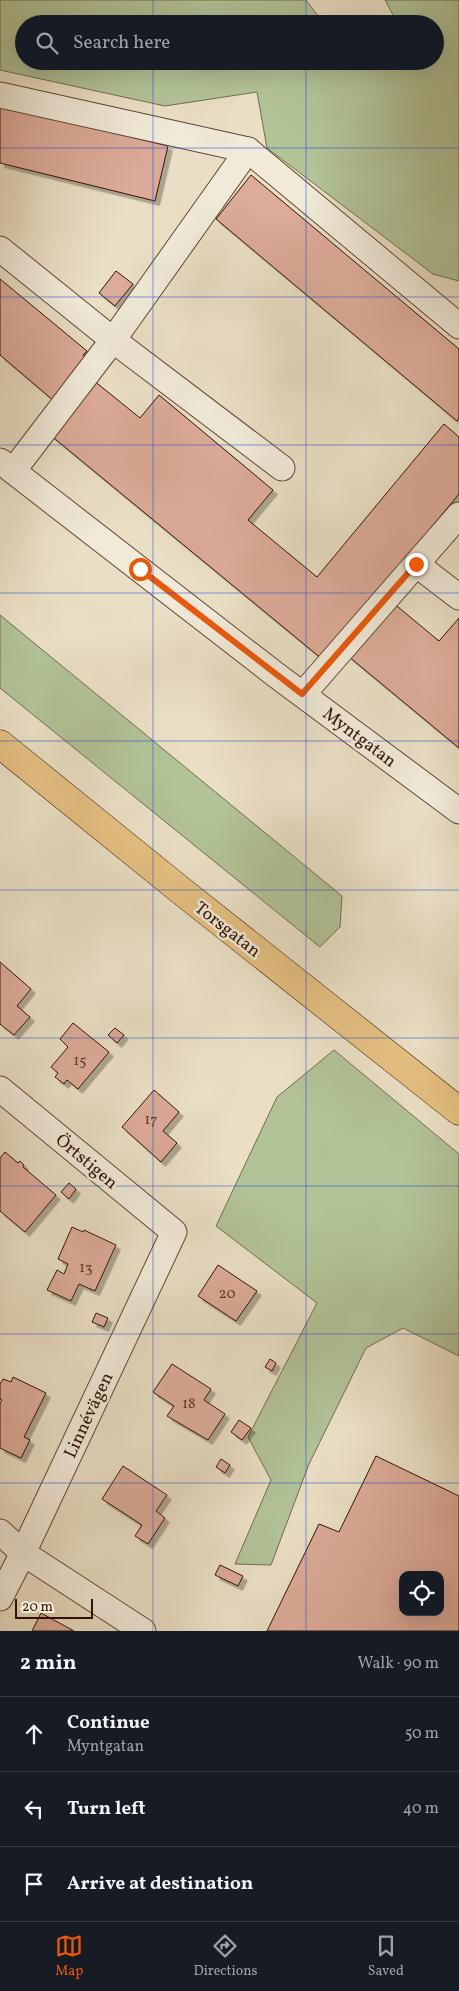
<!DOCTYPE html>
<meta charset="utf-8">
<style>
body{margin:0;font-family:Vollkorn,serif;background:#242831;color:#f1f3f6}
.controls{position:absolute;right:15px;bottom:15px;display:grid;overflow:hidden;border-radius:10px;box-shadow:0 5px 20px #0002}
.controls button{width:45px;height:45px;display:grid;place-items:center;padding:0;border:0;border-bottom:1px solid #363941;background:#171b24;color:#f1f3f6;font:25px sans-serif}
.scale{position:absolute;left:15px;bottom:12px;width:78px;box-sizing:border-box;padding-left:5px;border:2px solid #321403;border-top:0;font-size:14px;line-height:18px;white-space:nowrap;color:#321403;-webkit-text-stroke:4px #f1ead9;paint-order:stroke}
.stop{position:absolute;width:15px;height:15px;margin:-11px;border:4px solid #ea580c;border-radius:50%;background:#fff}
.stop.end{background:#ea580c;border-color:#fff;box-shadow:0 1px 5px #0008}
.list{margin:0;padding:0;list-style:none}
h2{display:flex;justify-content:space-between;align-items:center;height:65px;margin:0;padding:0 20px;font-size:21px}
h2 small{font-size:16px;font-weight:400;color:#9ea1a6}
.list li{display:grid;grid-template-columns:32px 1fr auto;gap:15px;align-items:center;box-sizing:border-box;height:75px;padding:0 20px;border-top:1px solid #363941}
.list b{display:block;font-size:19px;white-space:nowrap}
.list p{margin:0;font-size:16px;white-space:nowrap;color:#9ea1a6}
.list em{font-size:16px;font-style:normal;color:#9ea1a6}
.icon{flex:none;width:28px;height:28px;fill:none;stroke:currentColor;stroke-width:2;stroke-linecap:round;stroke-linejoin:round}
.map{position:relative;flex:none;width:459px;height:1631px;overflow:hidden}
.search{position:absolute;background:#171b24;box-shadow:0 5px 20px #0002;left:15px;right:15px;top:15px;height:55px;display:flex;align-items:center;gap:12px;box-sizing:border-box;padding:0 18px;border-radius:28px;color:#9ea1a6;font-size:19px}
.sheet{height:290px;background:#171b24}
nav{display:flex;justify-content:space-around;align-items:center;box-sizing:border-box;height:70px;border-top:1px solid #363941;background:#171b24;font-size:14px;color:#9ea1a6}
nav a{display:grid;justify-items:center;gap:2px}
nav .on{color:#ea580c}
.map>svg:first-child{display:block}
</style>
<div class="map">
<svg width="459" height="1631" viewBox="0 0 459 1631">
<defs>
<filter id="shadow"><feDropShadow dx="4.5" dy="4.5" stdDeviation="0" flood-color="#0004"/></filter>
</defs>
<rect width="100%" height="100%" fill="#eadfc5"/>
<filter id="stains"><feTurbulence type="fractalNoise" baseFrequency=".004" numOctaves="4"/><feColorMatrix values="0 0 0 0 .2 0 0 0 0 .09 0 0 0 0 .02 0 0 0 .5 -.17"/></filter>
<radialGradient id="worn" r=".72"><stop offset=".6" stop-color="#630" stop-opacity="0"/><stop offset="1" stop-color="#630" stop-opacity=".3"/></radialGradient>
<g fill="#b2c398" stroke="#726c4e">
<path d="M 0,0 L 306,0 L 324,24 L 24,24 L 24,61 L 435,61 L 435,24 L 398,24 L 385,0 L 459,0 L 459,281 L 433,274 L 267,148 L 257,92 L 165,106 L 0,70 Z"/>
<path d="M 0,615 L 342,896 L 340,927 L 320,947 L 0,688 Z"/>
<path d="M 334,1050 L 459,1154 L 459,1356 L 403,1328 L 366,1348 L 309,1464 L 271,1565 L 235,1564 L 271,1480 L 248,1437 L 317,1303 L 216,1226 L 277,1097 Z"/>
</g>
<g fill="#dcab99" stroke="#321403" fill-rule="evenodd" filter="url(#shadow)">
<path d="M 0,105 L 168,146 L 155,201 L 0,163 Z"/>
<path d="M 251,175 L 459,349 L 459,418 L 457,421 L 216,219 Z"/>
<path d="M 116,271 L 133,284 L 115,306 L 99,293 Z"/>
<path d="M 0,279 L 87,351 L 83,355 L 88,359 L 54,401 L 0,355 Z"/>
<path d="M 93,380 L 140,418 L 159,395 L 273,490 L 248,520 L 317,577 L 444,424 L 459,437 L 459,494 L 322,659 L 49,434 Z"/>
<path d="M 392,602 L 439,641 L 459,618 L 459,748 L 348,656 Z"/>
<path d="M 0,962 L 31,989 L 17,1006 L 30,1017 L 14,1035 L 0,1024 Z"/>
<path d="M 73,1023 L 109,1052 L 78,1089 L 67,1080 L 64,1084 L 55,1077 L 58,1073 L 51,1067 L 68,1047 L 60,1039 Z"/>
<path d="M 115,1028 L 124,1035 L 117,1043 L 108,1035 Z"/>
<path d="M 154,1090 L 179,1112 L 163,1131 L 177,1143 L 161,1162 L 122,1127 Z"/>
<path d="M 5,1152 L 18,1163 L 20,1161 L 24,1165 L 23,1167 L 56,1195 L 25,1232 L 0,1211 L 0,1158 Z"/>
<path d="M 69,1183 L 76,1189 L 69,1199 L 61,1192 Z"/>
<path d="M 72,1227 L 83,1232 L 84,1230 L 116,1245 L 95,1291 L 79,1284 L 71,1301 L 47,1290 L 57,1270 L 64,1274 L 68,1264 L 58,1259 Z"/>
<path d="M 218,1265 L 257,1291 L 236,1321 L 198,1296 Z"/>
<path d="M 96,1313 L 108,1318 L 104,1327 L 92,1322 Z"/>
<path d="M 270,1359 L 276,1363 L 272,1371 L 265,1367 Z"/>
<path d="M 172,1364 L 211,1389 L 204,1400 L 225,1414 L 208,1440 L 167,1416 L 174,1406 L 153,1392 Z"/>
<path d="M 13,1377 L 46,1393 L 24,1437 L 30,1440 L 21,1458 L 0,1448 L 0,1403 L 2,1400 L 0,1399 L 0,1384 L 3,1379 L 11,1382 Z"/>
<path d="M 239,1420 L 251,1428 L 242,1440 L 231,1432 Z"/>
<path d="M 376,1456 L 459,1496 L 459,1631 L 267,1631 L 319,1524 L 339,1532 ZM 403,1575 L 440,1575 L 440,1612 L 403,1612 Z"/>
<path d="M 221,1459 L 230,1465 L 225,1473 L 216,1467 Z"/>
<path d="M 123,1466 L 167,1495 L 156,1511 L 165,1518 L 148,1544 L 135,1536 L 142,1525 L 102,1499 Z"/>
<path d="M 220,1565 L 243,1576 L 238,1586 L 215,1575 Z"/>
<path d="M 41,1613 L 74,1631 L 32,1631 Z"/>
</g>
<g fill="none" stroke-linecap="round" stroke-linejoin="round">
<g stroke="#604734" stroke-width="27">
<g id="minor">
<path d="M 0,95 L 248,150 L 459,326"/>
<path d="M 0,249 L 113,340 L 282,468"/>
<path d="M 0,461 L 276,675 L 459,811"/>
<path d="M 13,471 L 113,340 L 248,150"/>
<path d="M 416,564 L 459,597"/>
<path d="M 303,694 L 459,515"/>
<path d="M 0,1089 L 174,1232 L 23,1553 L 0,1598"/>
<path d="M 0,1532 L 23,1553 L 143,1631"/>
</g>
</g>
<g stroke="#321403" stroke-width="29">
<path id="major" d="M 0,744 L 179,889 L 459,1111"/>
</g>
<use href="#minor" stroke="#f1ead9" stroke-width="25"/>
<use href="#major" stroke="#e5c082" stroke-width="28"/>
</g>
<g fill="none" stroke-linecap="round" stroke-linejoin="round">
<path stroke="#ea580c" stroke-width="6" d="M 140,569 L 302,694 L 416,564"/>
</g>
<path fill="none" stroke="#1d4ed8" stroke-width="1" stroke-opacity="0.55" d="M 153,0 L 153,24M 306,0 L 306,24M 153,61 L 153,1631M 306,61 L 306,1631M 0,148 L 459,148M 0,297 L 459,297M 0,445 L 459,445M 0,593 L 459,593M 0,741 L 459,741M 0,890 L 459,890M 0,1038 L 459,1038M 0,1186 L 459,1186M 0,1334 L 459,1334M 0,1483 L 459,1483"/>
<g text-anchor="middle" stroke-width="5" stroke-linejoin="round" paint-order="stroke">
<g font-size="15" fill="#5c3a28">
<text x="80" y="1065">15</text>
<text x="151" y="1124">17</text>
<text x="86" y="1272">13</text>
<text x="227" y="1298">20</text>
<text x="189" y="1408">18</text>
</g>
<g font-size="18" fill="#321403" stroke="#f1ead9">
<text transform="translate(360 737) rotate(37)" y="6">Myntgatan</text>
<text transform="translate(228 929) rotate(38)" y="6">Torsgatan</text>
<text transform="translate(87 1161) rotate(40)" y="6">Örtstigen</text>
<text transform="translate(88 1415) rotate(-65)" y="6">Linnévägen</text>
</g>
</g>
<rect width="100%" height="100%" filter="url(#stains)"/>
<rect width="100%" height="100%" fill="url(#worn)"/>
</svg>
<div class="controls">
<button><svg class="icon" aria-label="locate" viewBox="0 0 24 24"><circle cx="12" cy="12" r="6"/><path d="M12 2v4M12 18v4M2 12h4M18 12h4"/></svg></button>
</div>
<div class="scale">20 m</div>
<div class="stop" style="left:140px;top:569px"></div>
<div class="stop end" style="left:416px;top:564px"></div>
<div class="search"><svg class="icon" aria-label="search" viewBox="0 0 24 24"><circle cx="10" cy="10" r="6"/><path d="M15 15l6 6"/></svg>Search here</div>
</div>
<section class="sheet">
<h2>2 min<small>Walk · 90 m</small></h2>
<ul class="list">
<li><svg class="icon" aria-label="ahead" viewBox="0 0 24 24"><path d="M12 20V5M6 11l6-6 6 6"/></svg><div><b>Continue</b><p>Myntgatan</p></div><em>50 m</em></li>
<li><svg class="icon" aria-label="left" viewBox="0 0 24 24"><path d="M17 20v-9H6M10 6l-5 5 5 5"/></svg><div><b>Turn left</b></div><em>40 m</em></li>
<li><svg class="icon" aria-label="arrive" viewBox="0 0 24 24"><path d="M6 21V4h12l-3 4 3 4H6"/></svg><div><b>Arrive at destination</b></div></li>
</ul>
</section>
<nav>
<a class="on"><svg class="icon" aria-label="map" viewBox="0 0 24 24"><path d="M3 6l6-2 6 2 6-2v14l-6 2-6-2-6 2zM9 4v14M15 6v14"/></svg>Map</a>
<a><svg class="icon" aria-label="directions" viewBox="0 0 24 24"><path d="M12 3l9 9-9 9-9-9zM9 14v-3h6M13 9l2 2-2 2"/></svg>Directions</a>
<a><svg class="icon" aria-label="saved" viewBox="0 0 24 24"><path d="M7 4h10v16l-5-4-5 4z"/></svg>Saved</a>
</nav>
